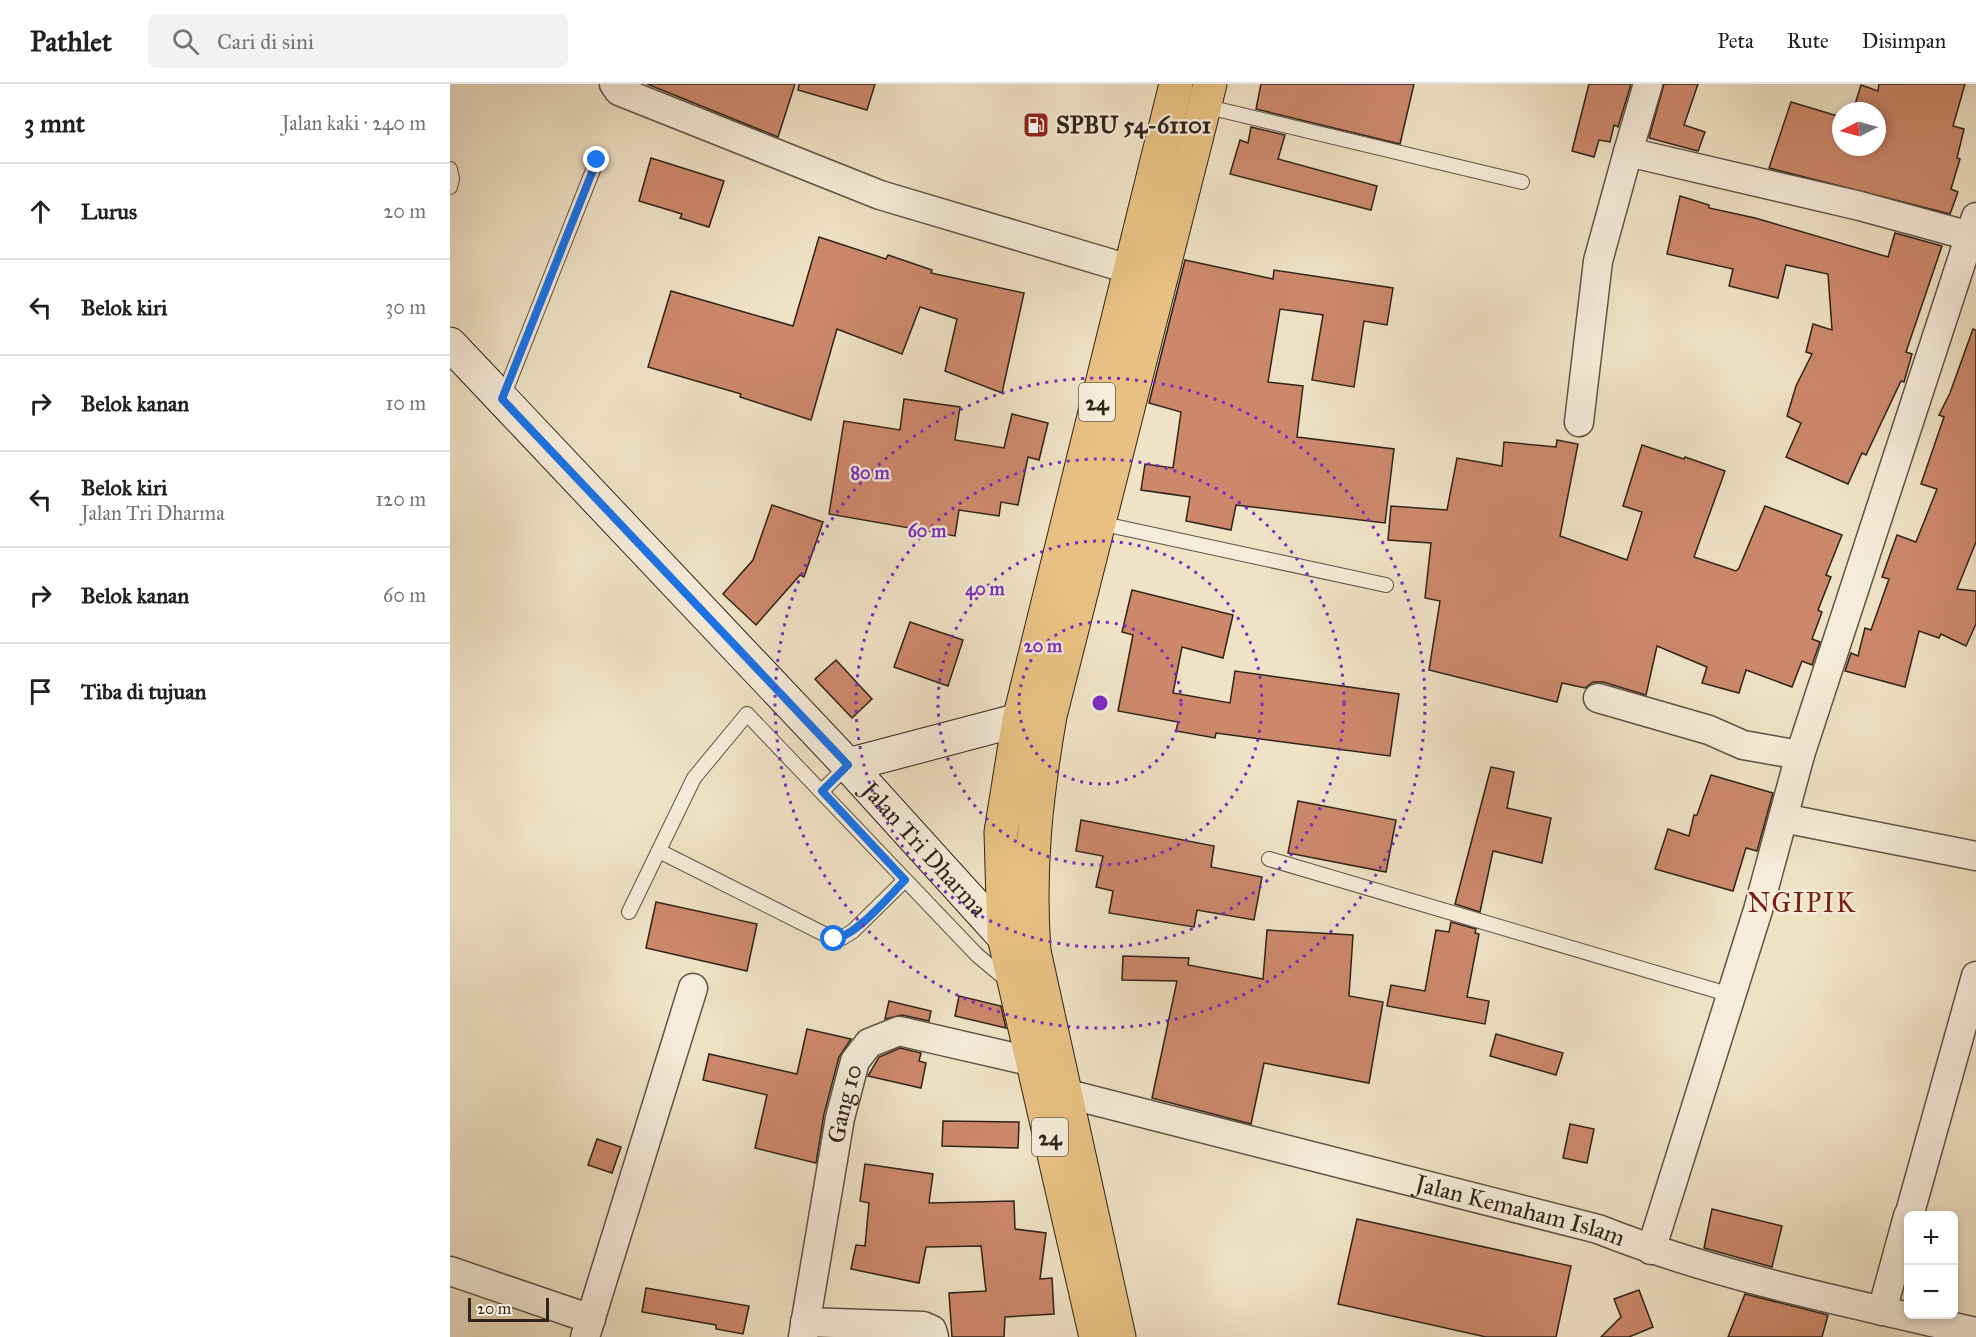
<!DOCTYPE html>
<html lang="id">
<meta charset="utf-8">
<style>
body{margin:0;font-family:"IM FELL Great Primer",serif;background:#f2f2f2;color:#202124}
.controls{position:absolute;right:18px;bottom:18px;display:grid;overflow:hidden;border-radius:9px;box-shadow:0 3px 9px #0003}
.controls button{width:54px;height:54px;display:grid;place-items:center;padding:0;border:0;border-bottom:2px solid #e0e0e0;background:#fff;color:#202124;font:30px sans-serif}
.compass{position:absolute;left:1382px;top:18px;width:54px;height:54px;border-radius:50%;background:#fff;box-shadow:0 3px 9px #0003;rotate:264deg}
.scale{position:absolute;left:18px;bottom:15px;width:81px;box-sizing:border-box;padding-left:6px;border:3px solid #2e2319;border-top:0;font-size:16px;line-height:21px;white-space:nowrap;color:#2e2319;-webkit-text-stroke:4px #f5ecd9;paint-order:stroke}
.stop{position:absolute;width:18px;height:18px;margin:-14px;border:4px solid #1a73e8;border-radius:50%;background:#fff}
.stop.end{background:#1a73e8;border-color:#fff;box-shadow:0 2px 6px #0008}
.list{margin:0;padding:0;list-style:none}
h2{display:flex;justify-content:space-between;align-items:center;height:78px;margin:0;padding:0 24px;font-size:26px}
h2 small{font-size:20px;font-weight:400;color:#757577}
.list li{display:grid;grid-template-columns:39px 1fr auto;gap:18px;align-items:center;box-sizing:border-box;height:96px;padding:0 24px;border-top:2px solid #e0e0e0}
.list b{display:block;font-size:22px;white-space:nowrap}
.list p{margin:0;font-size:20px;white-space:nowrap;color:#757577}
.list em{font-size:20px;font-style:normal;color:#757577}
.icon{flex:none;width:33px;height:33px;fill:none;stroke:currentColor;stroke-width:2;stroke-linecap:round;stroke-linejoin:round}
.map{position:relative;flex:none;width:1526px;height:1253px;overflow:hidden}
header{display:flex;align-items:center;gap:36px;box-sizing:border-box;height:84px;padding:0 30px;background:#fff;border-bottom:2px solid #e0e0e0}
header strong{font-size:28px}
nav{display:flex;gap:33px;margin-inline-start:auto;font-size:21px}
.search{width:420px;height:54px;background:#f2f2f2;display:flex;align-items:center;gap:15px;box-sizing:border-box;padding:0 21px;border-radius:9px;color:#757577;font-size:22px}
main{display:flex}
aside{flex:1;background:#fff}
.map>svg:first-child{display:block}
</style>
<header>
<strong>Pathlet</strong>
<div class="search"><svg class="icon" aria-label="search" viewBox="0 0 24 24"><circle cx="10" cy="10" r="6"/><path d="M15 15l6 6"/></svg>Cari di sini</div>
<nav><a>Peta</a><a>Rute</a><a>Disimpan</a></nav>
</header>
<main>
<aside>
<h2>3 mnt<small>Jalan kaki · 240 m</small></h2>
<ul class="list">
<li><svg class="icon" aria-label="ahead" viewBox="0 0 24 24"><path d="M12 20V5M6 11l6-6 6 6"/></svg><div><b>Lurus</b></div><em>20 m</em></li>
<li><svg class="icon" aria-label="left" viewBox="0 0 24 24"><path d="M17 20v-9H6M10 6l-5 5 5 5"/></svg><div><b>Belok kiri</b></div><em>30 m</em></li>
<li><svg class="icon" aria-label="right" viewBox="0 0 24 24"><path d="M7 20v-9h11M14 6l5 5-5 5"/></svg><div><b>Belok kanan</b></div><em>10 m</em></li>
<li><svg class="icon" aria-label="left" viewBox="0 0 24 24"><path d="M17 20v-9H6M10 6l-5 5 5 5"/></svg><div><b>Belok kiri</b><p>Jalan Tri Dharma</p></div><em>120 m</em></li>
<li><svg class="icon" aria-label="right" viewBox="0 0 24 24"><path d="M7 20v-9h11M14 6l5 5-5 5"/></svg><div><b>Belok kanan</b></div><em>60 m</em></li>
<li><svg class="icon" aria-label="arrive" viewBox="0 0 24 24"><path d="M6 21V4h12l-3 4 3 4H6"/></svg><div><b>Tiba di tujuan</b></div></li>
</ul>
</aside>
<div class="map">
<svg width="1526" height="1253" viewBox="0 0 1526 1253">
<rect width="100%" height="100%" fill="#efe2c5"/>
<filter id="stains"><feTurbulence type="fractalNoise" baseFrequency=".00333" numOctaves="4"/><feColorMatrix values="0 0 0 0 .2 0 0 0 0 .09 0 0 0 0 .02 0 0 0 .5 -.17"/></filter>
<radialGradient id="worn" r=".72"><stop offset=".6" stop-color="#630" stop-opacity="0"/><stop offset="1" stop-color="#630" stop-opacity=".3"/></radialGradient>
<g fill="#cd886c" stroke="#2e2319" stroke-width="1.5">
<path d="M 197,0 L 345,0 L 328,53 Z"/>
<path d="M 349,0 L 425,0 L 417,26 L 348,6 Z"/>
<path d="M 811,0 L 964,0 L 950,60 L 806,25 Z"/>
<path d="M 1139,0 L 1181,0 L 1168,43 L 1164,41 L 1160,58 L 1149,56 L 1144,73 L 1122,67 Z"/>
<path d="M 1214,0 L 1248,0 L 1234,41 L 1255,48 L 1248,67 L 1199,54 Z"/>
<path d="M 1429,0 L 1515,0 L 1503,42 L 1514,45 L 1507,74 L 1510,75 L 1501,105 L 1508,108 L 1500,130 L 1319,84 L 1341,18 L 1391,33 L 1391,63 L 1427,63 L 1427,27 L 1403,27 L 1411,1 L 1428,7 Z"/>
<path d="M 801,43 L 835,51 L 828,75 L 927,102 L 921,126 L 780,90 L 790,56 L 798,59 Z"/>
<path d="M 201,74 L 274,97 L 259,143 L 230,134 L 232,130 L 189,117 Z"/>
<path d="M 1230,112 L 1259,121 L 1259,124 L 1305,134 L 1438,173 L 1445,149 L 1492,162 L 1456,268 L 1462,270 L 1454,298 L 1451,297 L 1416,371 L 1412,369 L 1398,400 L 1336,373 L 1351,339 L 1337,332 L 1346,302 L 1362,270 L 1356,268 L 1363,240 L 1382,246 L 1378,190 L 1336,181 L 1328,214 L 1279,202 L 1283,185 L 1217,170 Z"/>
<path d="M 369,153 L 436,175 L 438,171 L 482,186 L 481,189 L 574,209 L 552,309 L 495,287 L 507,235 L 470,223 L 452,270 L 387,245 L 361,336 L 290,313 L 291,310 L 198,283 L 221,207 L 343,242 Z"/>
<path d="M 735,176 L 823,195 L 824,186 L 943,204 L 937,241 L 914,237 L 904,303 L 862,296 L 873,231 L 830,225 L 818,298 L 853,302 L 847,353 L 944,365 L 935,439 L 786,421 L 781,446 L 736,437 L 740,413 L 691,406 L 695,380 L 723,384 L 731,328 L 699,319 Z"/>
<path d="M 1523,245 L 1526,246 L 1526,458 L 1507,505 L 1526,507 L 1526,540 L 1516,562 L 1491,550 L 1489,554 L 1469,547 L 1455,603 L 1395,587 L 1401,569 L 1408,572 L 1415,544 L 1421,546 L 1439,495 L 1432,493 L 1447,451 L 1466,458 L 1487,405 L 1471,400 L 1494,333 L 1489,331 L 1500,309 Z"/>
<path d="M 454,315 L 510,323 L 505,356 L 554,364 L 562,330 L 598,339 L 589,376 L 578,373 L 568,421 L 551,418 L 549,432 L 509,426 L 505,452 L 379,430 L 394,337 L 450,346 Z"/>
<path d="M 1107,356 L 1128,360 L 1110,452 L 1177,476 L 1192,428 L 1173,422 L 1192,361 L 1234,375 L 1235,373 L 1275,387 L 1244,473 L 1286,487 L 1289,484 L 1315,422 L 1392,451 L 1376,491 L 1381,493 L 1368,526 L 1372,528 L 1362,555 L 1370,558 L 1362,581 L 1352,577 L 1342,603 L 1296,586 L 1289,609 L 1252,599 L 1257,583 L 1207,562 L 1196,611 L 1153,598 L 1143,598 L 1135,604 L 1112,599 L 1107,618 L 979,586 L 990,517 L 975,514 L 981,459 L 938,456 L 941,422 L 997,426 L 1007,374 L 1052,382 L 1054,358 L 1106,363 Z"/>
<path d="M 322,421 L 373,438 L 354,493 L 350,491 L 306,541 L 273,510 L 303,476 Z"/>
<path d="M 682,506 L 783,531 L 773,574 L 732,563 L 723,609 L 780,619 L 785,587 L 949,610 L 940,672 L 766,649 L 765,654 L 726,647 L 728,638 L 668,627 L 683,551 L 672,548 Z"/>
<path d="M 460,538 L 513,556 L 498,602 L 444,583 Z"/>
<path d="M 386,576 L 422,615 L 402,634 L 365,595 Z"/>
<path d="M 1041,683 L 1064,688 L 1057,724 L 1101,734 L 1092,779 L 1043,767 L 1030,828 L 1005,820 Z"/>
<path d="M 1261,691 L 1323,709 L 1307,767 L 1296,764 L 1283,807 L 1205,785 L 1218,745 L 1239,752 L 1244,731 L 1247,731 Z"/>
<path d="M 848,717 L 946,736 L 936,788 L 838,769 Z"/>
<path d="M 631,736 L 764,762 L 761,783 L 812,793 L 804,836 L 747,826 L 744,843 L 659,829 L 663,807 L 646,803 L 653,772 L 626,767 Z"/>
<path d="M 206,818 L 307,840 L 297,887 L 196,864 Z"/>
<path d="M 1001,838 L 1026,845 L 1025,849 L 1029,850 L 1017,913 L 1039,917 L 1035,940 L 937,922 L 941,901 L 975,907 L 986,846 L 999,848 Z"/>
<path d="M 817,846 L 903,851 L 899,912 L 933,918 L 919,999 L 814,979 L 801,1040 L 702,1014 L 727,897 L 672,896 L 673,872 L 739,874 L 738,881 L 813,895 Z"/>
<path d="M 509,912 L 551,922 L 556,944 L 505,932 Z"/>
<path d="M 439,917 L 481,927 L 479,937 L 452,931 L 435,935 Z"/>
<path d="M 357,945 L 401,955 L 389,973 L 374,1030 L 366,1079 L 305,1064 L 317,1011 L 253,996 L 259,970 L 347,990 Z"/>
<path d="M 1046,950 L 1113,969 L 1106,991 L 1040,972 Z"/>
<path d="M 450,964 L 471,969 L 469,977 L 476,979 L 471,1004 L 418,992 L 429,973 Z"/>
<path d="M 493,1037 L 569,1038 L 568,1064 L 492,1062 Z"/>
<path d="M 1120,1040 L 1144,1045 L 1137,1079 L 1113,1074 Z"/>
<path d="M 147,1055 L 171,1063 L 162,1089 L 138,1081 Z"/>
<path d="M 415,1080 L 483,1090 L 479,1119 L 564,1117 L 565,1145 L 596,1149 L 590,1195 L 602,1194 L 604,1230 L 555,1233 L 554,1253 L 502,1253 L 499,1209 L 536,1207 L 531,1162 L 476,1163 L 469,1199 L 401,1185 L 406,1161 L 415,1162 L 419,1119 L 410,1117 Z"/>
<path d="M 1262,1125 L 1332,1142 L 1322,1183 L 1254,1164 Z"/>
<path d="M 907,1135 L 1121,1182 L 1106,1253 L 1036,1253 L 888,1220 Z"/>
<path d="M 196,1204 L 299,1222 L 293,1250 L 266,1245 L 266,1241 L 192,1228 Z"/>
<path d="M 1189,1206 L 1203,1243 L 1179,1253 L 1151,1253 L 1171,1233 L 1164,1215 Z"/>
<path d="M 1295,1210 L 1378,1231 L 1372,1253 L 1278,1253 Z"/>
</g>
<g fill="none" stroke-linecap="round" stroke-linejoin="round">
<g stroke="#5e5344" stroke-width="16">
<g id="lane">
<path d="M 754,22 L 1072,98"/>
<path d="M 0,85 L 2,95 L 0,103"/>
<path d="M 53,313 L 147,76"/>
<path d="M 649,439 L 936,501"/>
<path d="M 372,707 L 398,681"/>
<path d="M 209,767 L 384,855 L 392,854 L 403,847 L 455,796"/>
<path d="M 819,775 L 1281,911"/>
<path d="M 179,828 L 244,694 L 297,630 L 527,871 L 558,897"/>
</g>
</g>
<g stroke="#5e5344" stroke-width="31">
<g id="street">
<path d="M 164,0 L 169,7 L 430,111 L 679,185"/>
<path d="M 1198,0 L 1178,68 L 1410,122 L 1520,152"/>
<path d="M 1129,338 L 1148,177 L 1178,68"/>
<path d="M 1148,614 L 1259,646 L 1293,661 L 1350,671"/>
<path d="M 1333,734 L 1526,772"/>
<path id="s1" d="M 614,1009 L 1148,1145 C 1269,1193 1399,1219 1526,1248"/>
<path d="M 1459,1132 L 1526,892"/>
<path d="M 1201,1166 L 1308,826 L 1350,671 L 1526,133"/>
<path d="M 0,1187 L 141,1235"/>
<path d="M 1432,1227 L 1458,1132"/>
<path d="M 355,1238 L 473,1242 L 482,1246 L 484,1253"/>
<path d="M 135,1253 L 243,904"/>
<path id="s2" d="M 353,1253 L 390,1034 L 405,977 L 419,959 L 449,947 L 584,978"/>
</g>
</g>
<g stroke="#2e2319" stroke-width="35">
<g id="secondary">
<path id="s3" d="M 0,260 L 398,681 L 554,853 L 572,861"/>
<path d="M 398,681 L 569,636"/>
</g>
</g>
<g stroke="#2e2319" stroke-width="35">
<g id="highway">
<path d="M 646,1253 L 554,853 L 551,748 L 569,636 L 726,0"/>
<path d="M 669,1253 L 584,867 C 578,785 586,713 600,632 L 760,0"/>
</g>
</g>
<use href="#lane" stroke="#f5ecd9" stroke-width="14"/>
<use href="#street" stroke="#f5ecd9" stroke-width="28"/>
<use href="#secondary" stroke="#f5ecd9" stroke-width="33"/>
<use href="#highway" stroke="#e8c182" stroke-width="33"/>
</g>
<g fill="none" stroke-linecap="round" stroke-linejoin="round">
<path stroke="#1a73e8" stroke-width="8" d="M 147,76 L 52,315 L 398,681 L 372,707 L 455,796 C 439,812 406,852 384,855"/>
</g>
<g fill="none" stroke="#7b2cbf" stroke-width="3" stroke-dasharray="3 6">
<circle cx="650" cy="619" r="81"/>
<circle cx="650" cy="619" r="162"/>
<circle cx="650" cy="619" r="244"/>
<circle cx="650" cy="619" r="325"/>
</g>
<defs>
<g id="fuel-square" transform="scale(1.35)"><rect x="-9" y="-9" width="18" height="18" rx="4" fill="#8f2418" stroke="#f5ecd9"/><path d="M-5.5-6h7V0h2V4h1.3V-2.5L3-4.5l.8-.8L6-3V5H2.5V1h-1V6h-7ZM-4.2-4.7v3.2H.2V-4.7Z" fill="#fff"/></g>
</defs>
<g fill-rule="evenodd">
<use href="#fuel-square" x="586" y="41"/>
</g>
<g text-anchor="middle" stroke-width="4.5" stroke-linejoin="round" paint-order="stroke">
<g fill="#f5ecd9" stroke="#6a5f53" stroke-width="1.5">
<rect x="629" y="299" width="36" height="38" rx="4.5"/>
<rect x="582" y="1034" width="36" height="38" rx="4.5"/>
</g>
<g font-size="22" font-weight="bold" fill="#2e2319">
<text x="647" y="326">24</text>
<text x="600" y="1061">24</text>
</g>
<g font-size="24" font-weight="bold" fill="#2e2319" stroke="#f5ecd9" text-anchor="start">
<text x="606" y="49">SPBU 54-61101</text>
</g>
<g font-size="24" fill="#2e2319" stroke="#f5ecd9">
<text dy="8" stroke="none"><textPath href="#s3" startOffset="693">Jalan Tri Dharma</textPath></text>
<text dy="8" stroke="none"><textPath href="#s2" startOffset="237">Gang 10</textPath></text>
<text dy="8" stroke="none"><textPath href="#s1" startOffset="471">Jalan Kemaham Islam</textPath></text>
</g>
<g font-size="27" letter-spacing="1.5" fill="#7a1f14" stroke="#f5ecd9">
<text x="1352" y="828">NGIPIK</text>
</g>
</g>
<circle cx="650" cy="619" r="9" fill="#7b2cbf" stroke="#f5ecd9" stroke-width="3"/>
<g font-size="18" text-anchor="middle" font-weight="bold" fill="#7b2cbf" stroke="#f5ecd9" stroke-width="4.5" stroke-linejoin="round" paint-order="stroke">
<text x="420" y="395">80 m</text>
<text x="477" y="453">60 m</text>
<text x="535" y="511">40 m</text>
<text x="593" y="568">20 m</text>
</g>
<rect width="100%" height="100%" filter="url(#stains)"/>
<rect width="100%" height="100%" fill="url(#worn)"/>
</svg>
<div class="controls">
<button>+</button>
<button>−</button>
</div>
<svg class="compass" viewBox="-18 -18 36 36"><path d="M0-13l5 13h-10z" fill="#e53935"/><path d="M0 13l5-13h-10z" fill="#757577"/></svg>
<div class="scale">20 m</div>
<div class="stop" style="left:384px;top:855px"></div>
<div class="stop end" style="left:147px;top:76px"></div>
</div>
</main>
